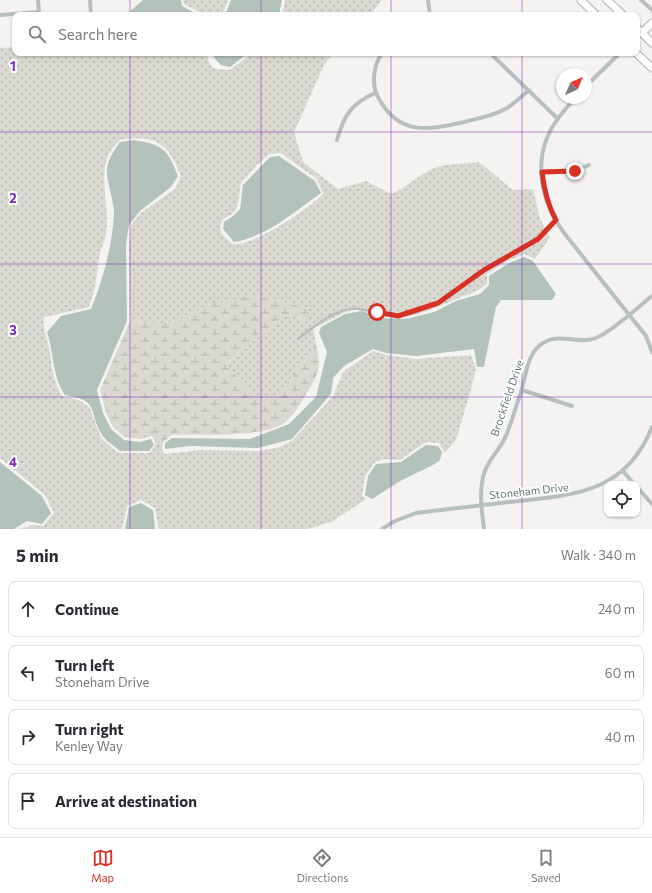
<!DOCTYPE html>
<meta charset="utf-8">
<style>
body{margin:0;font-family:Commissioner,sans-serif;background:#f7f7f7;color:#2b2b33}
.controls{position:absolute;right:12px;bottom:12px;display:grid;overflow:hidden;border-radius:8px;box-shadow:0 1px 3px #0004}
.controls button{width:36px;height:36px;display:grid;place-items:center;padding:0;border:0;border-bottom:1px solid #e1e1e2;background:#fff;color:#2b2b33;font:20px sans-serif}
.compass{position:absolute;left:556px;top:68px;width:36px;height:36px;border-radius:50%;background:#fff;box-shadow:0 1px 3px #0004;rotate:44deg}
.stop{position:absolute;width:12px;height:12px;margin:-9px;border:3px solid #d93025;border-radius:50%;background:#fff}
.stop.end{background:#d93025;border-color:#fff;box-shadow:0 1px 4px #0008}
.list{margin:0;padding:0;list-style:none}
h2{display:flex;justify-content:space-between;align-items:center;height:52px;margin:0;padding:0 16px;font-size:17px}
h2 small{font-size:13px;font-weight:400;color:#7c7c81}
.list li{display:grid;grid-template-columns:26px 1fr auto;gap:12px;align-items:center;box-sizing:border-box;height:56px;margin:0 8px 8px;padding:0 8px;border:1px solid #e1e1e2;border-radius:8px}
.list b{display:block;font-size:15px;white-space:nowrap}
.list p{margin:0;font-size:13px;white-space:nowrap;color:#7c7c81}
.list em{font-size:13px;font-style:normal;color:#7c7c81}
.icon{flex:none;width:22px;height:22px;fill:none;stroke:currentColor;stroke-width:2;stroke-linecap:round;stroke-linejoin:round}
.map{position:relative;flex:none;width:652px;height:529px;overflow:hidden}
.search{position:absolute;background:#fff;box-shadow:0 1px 3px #0004;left:12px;right:12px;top:12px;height:44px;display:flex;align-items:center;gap:10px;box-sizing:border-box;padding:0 14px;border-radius:8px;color:#7c7c81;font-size:15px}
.sheet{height:308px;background:#fff}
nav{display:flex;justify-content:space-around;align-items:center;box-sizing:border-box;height:56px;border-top:1px solid #e1e1e2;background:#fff;font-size:11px;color:#7c7c81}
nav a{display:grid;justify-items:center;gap:2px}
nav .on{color:#d93025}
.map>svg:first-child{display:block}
</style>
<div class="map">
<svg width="652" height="529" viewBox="0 0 652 529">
<defs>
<pattern id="grass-dots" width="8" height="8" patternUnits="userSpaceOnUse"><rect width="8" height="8" fill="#dad9d1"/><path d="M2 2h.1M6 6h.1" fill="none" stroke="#b4b5ae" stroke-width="1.8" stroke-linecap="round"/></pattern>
<pattern id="wetland-marsh" width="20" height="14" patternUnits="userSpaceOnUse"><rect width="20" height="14" fill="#dad9d1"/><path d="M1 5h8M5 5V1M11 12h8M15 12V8" fill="none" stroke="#b4b5ae"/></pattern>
</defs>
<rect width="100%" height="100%" fill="#f5f3f2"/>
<g fill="url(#grass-dots)" fill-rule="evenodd">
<path d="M 183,0 L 228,0 L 222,15 L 205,15 L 184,4 Z"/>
<path d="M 285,0 L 382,0 L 374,10 L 366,15 L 282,15 Z"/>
<path d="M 15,47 L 15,53 L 209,53 L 207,56 L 210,65 L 215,69 L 230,70 L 252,53 L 333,53 L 324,65 L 294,132 L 303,162 L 338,189 L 366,181 L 391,194 C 407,187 419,175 434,168 C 447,163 465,164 479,162 L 513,190 L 533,189 L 540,219 L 550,237 L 535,259 L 525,254 L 507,261 L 487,274 L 487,284 C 477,292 468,294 457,299 C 430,309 414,320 384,316 C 376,315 368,308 360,309 C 339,311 330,323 313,328 L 316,344 L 280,395 L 262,399 L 246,388 L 227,365 L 242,349 L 287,315 L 307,321 L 307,308 L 265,297 L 190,313 L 177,321 L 161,323 L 130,321 L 129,245 L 131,225 L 141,213 L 175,189 L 181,176 C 168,143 156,134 120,140 C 92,162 111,203 106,233 C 105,240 102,246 100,253 C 96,274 97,287 89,307 L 44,317 C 43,331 46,334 49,347 C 52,365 52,381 63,397 L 79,400 L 90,408 L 101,438 L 118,453 L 150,453 L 156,444 L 163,442 L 162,450 L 165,454 L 199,450 L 260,451 L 280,447 L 292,441 L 333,396 L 343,372 L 373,351 L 386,355 L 416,359 L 471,355 L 476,369 L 470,393 L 456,440 L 445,453 L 439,443 L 426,442 L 400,460 L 385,459 L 375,462 L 365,476 L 362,496 L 366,499 L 333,521 L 309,529 L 159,529 L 155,508 L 141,500 L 127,506 L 122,529 L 19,529 L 33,525 L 43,526 L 54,513 L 45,495 L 0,458 L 0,48 ZM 281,153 L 317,179 L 323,194 C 309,209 252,247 232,244 C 224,236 217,234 222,220 L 232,214 L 237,208 L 241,183 L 257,165 L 269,154 Z"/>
</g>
<path fill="url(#wetland-marsh)" d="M 245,297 L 265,297 L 307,308 L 312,314 L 307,321 L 287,315 L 242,349 L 227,364 L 246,388 L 262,399 L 280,395 L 316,344 C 322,368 319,374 306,394 C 300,404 293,417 284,423 C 263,438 198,434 172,435 L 163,442 L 156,444 L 152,436 L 140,439 L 125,437 L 113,427 L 106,412 L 100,390 L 130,321 L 161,323 L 177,321 L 190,313 L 214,303 Z"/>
<g fill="#b3c3bc">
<path d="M 143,0 L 181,0 L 182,6 L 199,15 L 126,15 Z"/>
<path d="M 231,0 L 282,0 L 279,15 L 225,15 Z"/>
<path d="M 214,53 L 248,53 L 230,67 L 221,65 L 214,58 Z"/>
<path d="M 134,140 C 163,145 167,148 178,176 L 171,187 L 140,211 L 129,225 L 126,245 L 127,321 L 97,390 L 103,413 L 111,429 L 124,440 L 140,442 L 151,439 L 154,445 L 149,451 L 120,451 C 115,446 107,442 103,436 C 87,412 102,401 65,395 C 52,376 54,353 47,332 L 61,316 L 91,309 C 103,280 112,247 114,214 C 114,209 113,204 112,199 C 106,171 102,167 120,142 Z"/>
<path d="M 279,156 L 315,181 L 321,193 C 294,212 268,236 234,242 L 223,229 L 224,222 L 233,216 L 240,209 L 243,185 L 270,157 Z"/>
<path d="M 524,257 L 533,261 L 556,294 L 552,300 L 501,300 L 496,307 L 484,367 L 477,367 L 474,349 L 416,356 L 386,353 L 373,349 L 344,366 L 333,378 L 331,394 L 292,439 L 258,448 L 190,446 L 165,449 L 165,443 L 172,438 L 250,439 L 289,424 L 316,397 L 327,352 L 319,333 L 321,327 L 345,314 L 362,311 L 382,318 L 406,319 L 434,312 L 456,301 L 480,294 L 489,285 L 489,276 L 509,263 Z"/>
<path d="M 426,445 L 438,446 L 442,452 L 440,460 L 433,465 L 400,481 L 372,499 L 365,495 L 368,476 L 376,464 L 401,462 Z"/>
<path d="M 0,462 L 42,496 L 51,513 L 42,524 L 27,521 L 14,529 L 0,529 Z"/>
<path d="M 141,503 L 153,510 L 155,529 L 125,529 L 129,507 Z"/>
</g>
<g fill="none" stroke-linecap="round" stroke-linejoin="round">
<g stroke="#abb5b3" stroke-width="9">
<g id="secondary">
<path d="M 581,0 L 596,15"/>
<path d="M 607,0 L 623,15"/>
<path d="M 637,28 L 652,43"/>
<path d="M 642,33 L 652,23"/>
<path d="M 636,53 L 652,68"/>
</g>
</g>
<path stroke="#b8c0be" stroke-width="2.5" d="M 298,339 C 313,327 339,305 360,309 C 371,311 387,317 399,316 C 433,313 459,286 486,269 C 511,253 537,244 555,220"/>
<g stroke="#b8c0be" stroke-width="4">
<path d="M 90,0 L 91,15"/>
<path d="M 428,0 L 430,15"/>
<path d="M 641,0 L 652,10"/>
<path d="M 0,15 L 39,12 L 38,0"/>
<path d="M 382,53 C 373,66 371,86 379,99 C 400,136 428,130 464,122 C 479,118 494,116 507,108 C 515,103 522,96 529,90"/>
<path d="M 490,53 L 558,119"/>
<path d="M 586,86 L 620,53"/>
<path d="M 575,98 C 565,110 553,122 547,138 C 538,159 540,188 550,209 C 558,228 574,245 587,262 C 606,286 626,311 646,336 L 652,352"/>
<path d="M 337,140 C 344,115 351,104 375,93"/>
<path d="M 541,172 L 575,171 L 589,165"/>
<path d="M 522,390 L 572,406"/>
<path d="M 623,471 L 634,484"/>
<path d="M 637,487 L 652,504"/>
<path d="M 382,529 L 395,521 L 416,513 C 447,509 478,506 509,502 C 571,495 625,495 652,427"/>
<path d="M 484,529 C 482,512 479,494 483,477 C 486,462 498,452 505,438 C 511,425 515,409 520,395 C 526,379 526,353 543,343 C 560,332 578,345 596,338 C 613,331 637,308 652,296"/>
</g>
<use href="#secondary" stroke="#fff" stroke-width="7"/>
</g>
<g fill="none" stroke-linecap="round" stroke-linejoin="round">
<path stroke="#d93025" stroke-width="5" d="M 377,312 L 398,316 L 438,303 L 484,270 L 538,239 L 556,220 C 547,204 544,189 542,172 L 575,171"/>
</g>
<path fill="none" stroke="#7b2cbf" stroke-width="1" stroke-opacity="0.55" d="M 130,0 L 130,15M 261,0 L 261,15M 391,0 L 391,15M 522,0 L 522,15M 130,53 L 130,529M 261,53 L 261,529M 391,53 L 391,529M 522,53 L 522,529M 0,132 L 652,132M 0,264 L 652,264M 0,397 L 652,397"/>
<g text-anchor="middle" stroke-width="4" stroke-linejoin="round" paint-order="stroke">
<g font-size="11" fill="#637a76" stroke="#fff">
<text transform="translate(507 398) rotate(-71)" y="4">Brockfield Drive</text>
<text transform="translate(529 491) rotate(-6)" y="4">Stoneham Drive</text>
</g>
</g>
<g font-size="13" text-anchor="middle" font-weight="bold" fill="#7b2cbf" stroke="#fff" stroke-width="4" stroke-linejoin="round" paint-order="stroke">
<text x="13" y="71">1</text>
<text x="13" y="203">2</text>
<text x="13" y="335">3</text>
<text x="13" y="467">4</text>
</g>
</svg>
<div class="controls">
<button><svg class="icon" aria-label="locate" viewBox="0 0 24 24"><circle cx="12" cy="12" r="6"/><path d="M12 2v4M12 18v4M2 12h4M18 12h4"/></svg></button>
</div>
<svg class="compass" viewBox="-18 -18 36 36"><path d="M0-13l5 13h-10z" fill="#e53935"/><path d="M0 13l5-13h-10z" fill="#7c7c81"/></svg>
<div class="stop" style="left:377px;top:312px"></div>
<div class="stop end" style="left:575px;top:171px"></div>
<div class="search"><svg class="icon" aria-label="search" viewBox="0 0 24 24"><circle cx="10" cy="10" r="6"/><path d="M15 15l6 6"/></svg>Search here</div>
</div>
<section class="sheet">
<h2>5 min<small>Walk · 340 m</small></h2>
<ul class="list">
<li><svg class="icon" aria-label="ahead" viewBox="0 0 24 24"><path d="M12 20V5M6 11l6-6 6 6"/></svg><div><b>Continue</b></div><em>240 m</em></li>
<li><svg class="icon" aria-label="left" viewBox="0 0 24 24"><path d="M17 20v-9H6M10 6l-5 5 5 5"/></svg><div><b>Turn left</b><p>Stoneham Drive</p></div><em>60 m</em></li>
<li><svg class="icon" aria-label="right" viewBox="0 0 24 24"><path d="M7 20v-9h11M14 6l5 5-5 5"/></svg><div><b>Turn right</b><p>Kenley Way</p></div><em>40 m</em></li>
<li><svg class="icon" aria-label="arrive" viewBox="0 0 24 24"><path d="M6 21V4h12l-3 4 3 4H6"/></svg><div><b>Arrive at destination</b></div></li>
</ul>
</section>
<nav>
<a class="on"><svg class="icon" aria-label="map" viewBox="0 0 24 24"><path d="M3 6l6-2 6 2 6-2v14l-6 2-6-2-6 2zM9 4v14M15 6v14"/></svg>Map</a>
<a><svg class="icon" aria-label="directions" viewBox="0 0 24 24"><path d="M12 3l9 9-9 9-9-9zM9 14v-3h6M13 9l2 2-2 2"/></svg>Directions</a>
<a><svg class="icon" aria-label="saved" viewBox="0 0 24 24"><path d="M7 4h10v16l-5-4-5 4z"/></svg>Saved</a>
</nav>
